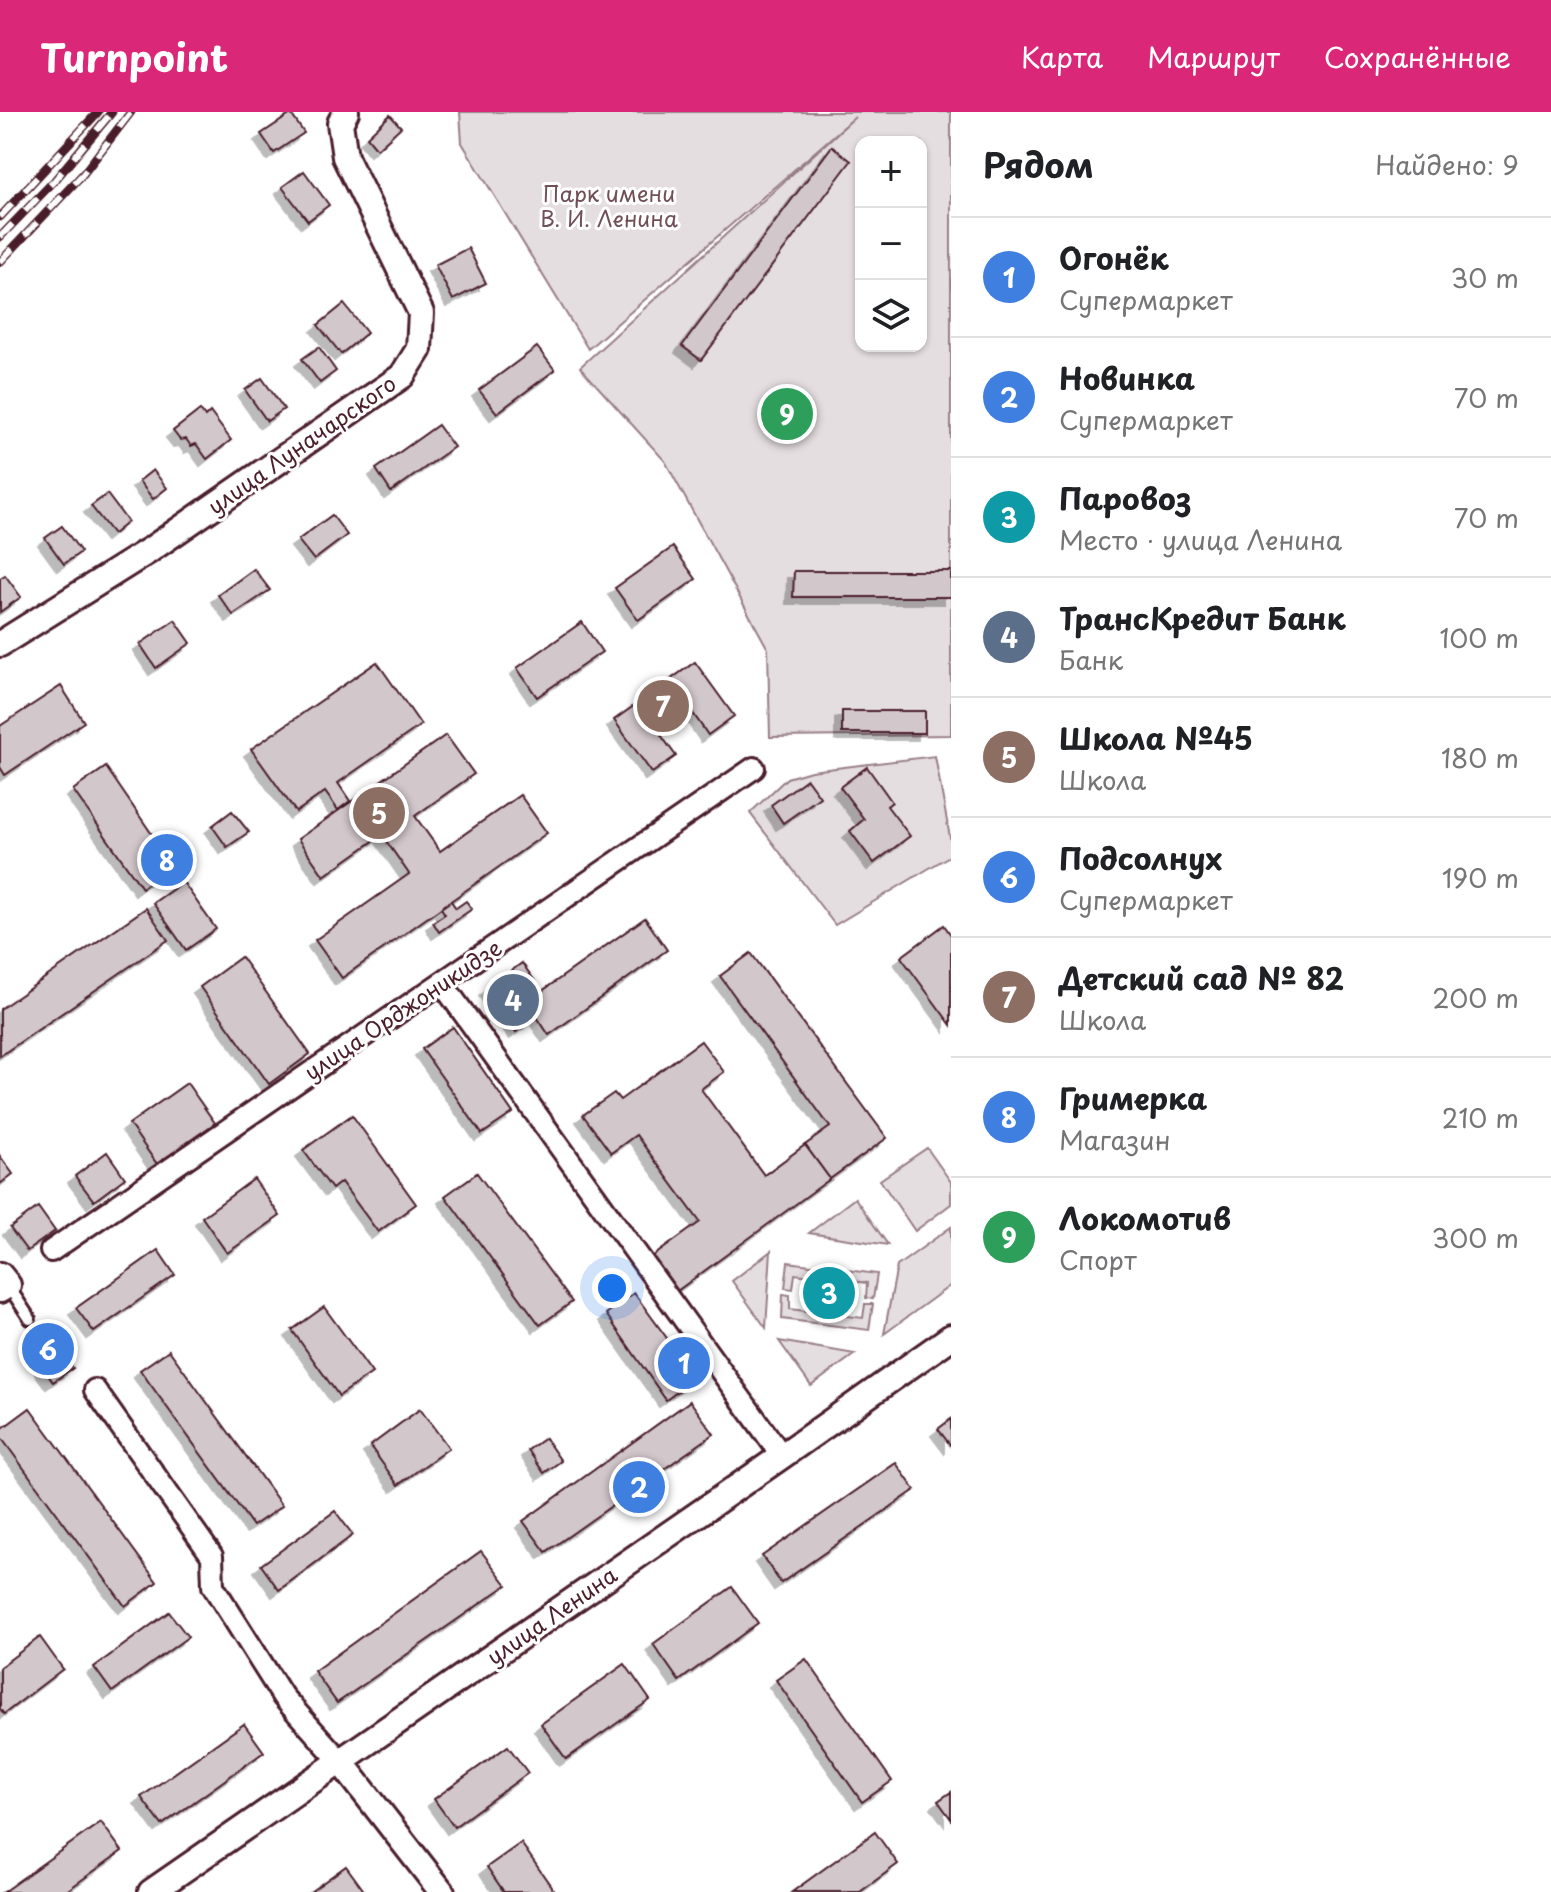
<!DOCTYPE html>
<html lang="ru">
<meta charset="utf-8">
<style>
body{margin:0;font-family:"Playpen Sans",sans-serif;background:#f6f6f6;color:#202124}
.controls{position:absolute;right:24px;top:24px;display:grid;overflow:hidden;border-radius:16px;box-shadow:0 2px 6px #0004}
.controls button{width:72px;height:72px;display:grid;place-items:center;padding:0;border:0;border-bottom:2px solid #e0e0e0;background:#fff;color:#202124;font:40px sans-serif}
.you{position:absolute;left:612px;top:1176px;width:28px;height:28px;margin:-20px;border:6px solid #fff;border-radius:50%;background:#1a73e8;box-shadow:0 0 0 12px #1a73e833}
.badge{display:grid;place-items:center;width:52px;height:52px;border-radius:50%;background:#db2777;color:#fff;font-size:26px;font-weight:700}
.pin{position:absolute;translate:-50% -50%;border:4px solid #fff;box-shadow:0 2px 8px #0006}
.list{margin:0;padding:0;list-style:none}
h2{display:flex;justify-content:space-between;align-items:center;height:104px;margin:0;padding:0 32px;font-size:34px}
h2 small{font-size:26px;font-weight:400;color:#757577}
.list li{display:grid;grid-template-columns:52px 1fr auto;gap:24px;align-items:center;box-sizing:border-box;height:120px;padding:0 32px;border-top:2px solid #e0e0e0}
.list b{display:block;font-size:30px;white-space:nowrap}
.list p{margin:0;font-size:26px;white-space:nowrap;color:#757577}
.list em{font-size:26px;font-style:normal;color:#757577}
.icon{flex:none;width:44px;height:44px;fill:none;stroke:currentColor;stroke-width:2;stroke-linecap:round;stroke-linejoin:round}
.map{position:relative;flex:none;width:951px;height:1780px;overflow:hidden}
header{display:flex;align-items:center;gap:48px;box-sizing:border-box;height:112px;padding:0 40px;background:#db2777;color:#fff}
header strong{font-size:38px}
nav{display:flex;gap:44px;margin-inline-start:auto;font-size:28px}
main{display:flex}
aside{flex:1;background:#fff}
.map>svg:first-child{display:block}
</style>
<header>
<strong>Turnpoint</strong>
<nav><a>Карта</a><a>Маршрут</a><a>Сохранённые</a></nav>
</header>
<main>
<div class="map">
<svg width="951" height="1780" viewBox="0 0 951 1780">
<defs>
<filter id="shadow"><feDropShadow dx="-7" dy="7" stdDeviation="0" flood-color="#0004"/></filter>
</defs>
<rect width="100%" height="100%" fill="#fff"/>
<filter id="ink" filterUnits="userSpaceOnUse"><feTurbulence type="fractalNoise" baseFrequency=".0125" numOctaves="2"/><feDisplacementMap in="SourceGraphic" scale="16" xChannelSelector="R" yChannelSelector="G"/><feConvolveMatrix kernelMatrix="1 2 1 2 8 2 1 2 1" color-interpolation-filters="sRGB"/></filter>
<g filter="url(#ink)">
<g fill="#e5dee0" stroke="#987e86" stroke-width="2" fill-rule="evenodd">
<path d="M 460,0 L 951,0 L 951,623 L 770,625 L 768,537 L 665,349 L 580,255 L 855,5 L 588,237 L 462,31 ZM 861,30 L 921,30 L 921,234 L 861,234 Z"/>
<path d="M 935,644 L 951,731 L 951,743 L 835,813 L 750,701 L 787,666 L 811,659 Z"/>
<path d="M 927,1036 L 951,1070 L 951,1092 L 915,1119 L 880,1068 Z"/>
<path d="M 855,1086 L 888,1133 L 809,1121 Z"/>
<path d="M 951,1115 L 951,1173 L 884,1222 L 897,1154 Z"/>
<path d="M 771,1139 L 766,1216 L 732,1169 Z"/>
<path d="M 788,1150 L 877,1162 L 873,1187 L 866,1186 L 867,1171 L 795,1162 L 793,1177 L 785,1176 Z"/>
<path d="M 783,1182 L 790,1183 L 790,1197 L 863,1206 L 865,1192 L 873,1192 L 869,1218 L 782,1207 Z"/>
<path d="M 779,1229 L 855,1242 L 811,1274 Z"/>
</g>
<g fill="#d2c7cb" stroke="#4a1f2b" stroke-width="2" filter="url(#shadow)">
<path d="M 291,2 L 304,21 L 274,41 L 261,22 Z"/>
<path d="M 390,3 L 401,15 L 377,37 L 367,25 Z"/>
<path d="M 832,34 L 851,49 L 701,248 L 682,234 Z"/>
<path d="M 304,59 L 329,93 L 308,109 L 282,75 Z"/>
<path d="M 468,136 L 486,171 L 453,188 L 435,153 Z"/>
<path d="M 344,192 L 367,221 L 341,242 L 318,213 Z"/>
<path d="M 319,235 L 336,259 L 320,271 L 302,247 Z"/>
<path d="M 537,235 L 555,258 L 497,301 L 479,278 Z"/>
<path d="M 262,266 L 284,297 L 267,309 L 245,278 Z"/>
<path d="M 200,298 L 205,305 L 210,300 L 231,328 L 207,347 L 196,332 L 191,334 L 186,327 L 180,328 L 173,319 Z"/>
<path d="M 438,313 L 454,335 L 391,380 L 376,357 Z"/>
<path d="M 153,358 L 167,376 L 153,387 L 139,369 Z"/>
<path d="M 107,382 L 128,410 L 113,422 L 91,394 Z"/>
<path d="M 332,403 L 347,423 L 314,448 L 298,428 Z"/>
<path d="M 62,414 L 81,440 L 64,452 L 45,426 Z"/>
<path d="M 673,435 L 696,467 L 638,508 L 615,476 Z"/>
<path d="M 254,457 L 270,478 L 233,503 L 218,483 Z"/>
<path d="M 794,459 L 951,459 L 951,485 L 793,485 Z"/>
<path d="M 5,463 L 21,485 L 0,500 L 0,466 Z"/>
<path d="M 175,508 L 191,531 L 156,556 L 140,532 Z"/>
<path d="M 582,510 L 602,540 L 537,585 L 517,556 Z"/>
<path d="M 377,550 L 421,613 L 338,671 L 350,689 L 338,698 L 325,680 L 296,700 L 251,637 Z"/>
<path d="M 695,550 L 734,604 L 708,623 L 692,600 L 661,623 L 676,644 L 652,661 L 614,608 Z"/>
<path d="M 61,574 L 84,610 L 5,663 L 0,655 L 0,614 Z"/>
<rect x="842" y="599" width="83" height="22"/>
<path d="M 446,623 L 474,662 L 415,704 L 440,739 L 520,683 L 547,721 L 342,866 L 315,828 L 409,762 L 382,723 L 324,764 L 298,727 Z"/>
<path d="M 106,655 L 173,753 L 142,776 L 73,678 Z"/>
<path d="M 867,655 L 892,690 L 887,694 L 910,724 L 874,751 L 850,719 L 864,707 L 840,675 Z"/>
<path d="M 807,667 L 820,685 L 783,711 L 771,693 Z"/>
<path d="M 232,699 L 249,720 L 227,735 L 212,714 Z"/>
<path d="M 183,770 L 216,817 L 186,838 L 153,791 Z"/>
<path d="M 451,789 L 456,796 L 466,789 L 472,797 L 439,820 L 433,810 L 445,802 L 441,796 Z"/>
<path d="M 146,796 L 168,828 L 0,944 L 0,897 Z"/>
<path d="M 645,806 L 667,838 L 549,923 L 537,905 L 516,920 L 486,877 L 522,851 L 542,879 Z"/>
<path d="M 944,813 L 951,823 L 951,913 L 901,845 Z"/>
<path d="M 751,841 L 887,1026 L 830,1067 L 805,1033 L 830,1015 L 720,864 Z"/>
<path d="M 241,845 L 310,942 L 269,972 L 200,875 Z"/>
<path d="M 453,915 L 513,1001 L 482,1022 L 422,937 Z"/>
<path d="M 701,929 L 724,960 L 701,977 L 764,1063 L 805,1033 L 830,1067 L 677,1179 L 652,1145 L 700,1110 L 636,1023 L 611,1041 L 583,1003 L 614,981 L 620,988 Z"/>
<path d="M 187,971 L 215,1011 L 157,1052 L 129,1012 Z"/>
<path d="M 352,1003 L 416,1092 L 378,1120 L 341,1070 L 332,1077 L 303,1038 Z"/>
<path d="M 107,1040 L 125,1066 L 94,1089 L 75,1064 Z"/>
<path d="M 0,1044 L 13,1062 L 0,1072 Z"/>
<path d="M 477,1061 L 572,1190 L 540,1213 L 445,1084 Z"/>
<path d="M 254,1067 L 280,1104 L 227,1141 L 202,1105 Z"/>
<path d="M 38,1095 L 55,1119 L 27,1139 L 10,1116 Z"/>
<path d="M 158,1138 L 175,1163 L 94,1220 L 76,1196 Z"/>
<path d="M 634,1181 L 696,1266 L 666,1288 L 606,1202 Z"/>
<path d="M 324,1195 L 372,1261 L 339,1284 L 292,1218 Z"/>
<path d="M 49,1224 L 73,1256 L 53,1270 L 30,1238 Z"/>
<path d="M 169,1238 L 282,1394 L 253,1414 L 140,1258 Z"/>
<path d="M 690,1289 L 714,1322 L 546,1440 L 523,1409 Z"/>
<path d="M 30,1296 L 157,1470 L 125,1494 L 0,1324 L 0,1318 Z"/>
<path d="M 420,1297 L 449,1336 L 398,1373 L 370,1334 Z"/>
<path d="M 951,1307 L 951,1334 L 938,1317 Z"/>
<path d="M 545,1326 L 561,1349 L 544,1361 L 528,1338 Z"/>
<path d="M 896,1351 L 915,1378 L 781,1471 L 762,1444 Z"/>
<path d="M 335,1399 L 353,1423 L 279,1478 L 261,1453 Z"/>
<path d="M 481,1439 L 507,1473 L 337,1591 L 314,1559 Z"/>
<path d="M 732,1475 L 758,1511 L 679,1569 L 653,1532 Z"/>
<path d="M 169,1500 L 188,1525 L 112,1580 L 94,1555 Z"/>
<path d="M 40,1525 L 63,1557 L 4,1602 L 0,1597 L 0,1555 Z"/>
<path d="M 806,1547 L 892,1669 L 862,1690 L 776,1568 Z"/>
<path d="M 625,1552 L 650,1588 L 566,1647 L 541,1612 Z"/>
<path d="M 244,1612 L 264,1640 L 162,1713 L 141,1685 Z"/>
<path d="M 508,1634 L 528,1661 L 454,1715 L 434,1687 Z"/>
<path d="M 951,1680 L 951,1707 L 938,1689 Z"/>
<path d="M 101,1710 L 122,1739 L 65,1780 L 3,1780 Z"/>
<path d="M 875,1720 L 898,1752 L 860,1780 L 792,1780 Z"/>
<path d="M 521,1731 L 555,1780 L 504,1780 L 487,1755 Z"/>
<path d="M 346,1754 L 365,1780 L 310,1780 Z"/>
</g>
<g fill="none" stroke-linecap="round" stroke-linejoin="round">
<g stroke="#4a1f2b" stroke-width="16">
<path id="service" d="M 9,1175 L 30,1207"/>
</g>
<g stroke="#4a1f2b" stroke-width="26">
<g id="minor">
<path d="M 442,871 L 782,1344"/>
<path d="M 51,1139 L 754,656"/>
<path d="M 95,1278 L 212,1444 L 213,1474 L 283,1585 L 341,1650"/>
</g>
</g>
<g stroke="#4a1f2b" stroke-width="30">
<g id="tertiary">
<path d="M 0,532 L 150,438 L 402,264 L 419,237 L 421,201 L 345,45 L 340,11 L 346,0"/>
<path d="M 0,1163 L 8,1173 L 0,1178"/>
<path d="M 341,1650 L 442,1780"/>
<path d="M 151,1780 L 782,1344 L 951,1225"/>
</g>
</g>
<use href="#service" stroke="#fff" stroke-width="10"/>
<use href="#minor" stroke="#fff" stroke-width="20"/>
<use href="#tertiary" stroke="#fff" stroke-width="24"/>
<g stroke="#4a1f2b" stroke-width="9">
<g id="rail">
<path d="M 0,105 L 98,0"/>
<path d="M 0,125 L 55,68 L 112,0"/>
<path d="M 0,150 L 83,62 L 131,0"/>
</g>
</g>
<use href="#rail" stroke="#fff" stroke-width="6" stroke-dasharray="18" stroke-linecap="butt"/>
</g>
</g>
<g text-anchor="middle" stroke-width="6" stroke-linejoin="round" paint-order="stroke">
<g font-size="22" fill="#714f58" stroke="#fff">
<text x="609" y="90">Парк имени<tspan x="609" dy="25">В. И. Ленина</tspan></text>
</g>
<g font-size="22" fill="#4a1f2b" stroke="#fff">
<text transform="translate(302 333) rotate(-35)" y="8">улица Луначарского</text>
<text transform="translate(403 898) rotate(-34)" y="8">улица Орджоникидзе</text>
<text transform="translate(552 1504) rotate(-35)" y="8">улица Ленина</text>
</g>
</g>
</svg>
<div class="controls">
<button>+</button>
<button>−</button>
<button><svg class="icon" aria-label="layers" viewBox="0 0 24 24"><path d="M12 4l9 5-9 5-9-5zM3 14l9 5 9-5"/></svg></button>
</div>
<div class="you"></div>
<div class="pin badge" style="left:684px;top:1251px;background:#3f7fe0">1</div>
<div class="pin badge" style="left:639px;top:1375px;background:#3f7fe0">2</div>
<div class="pin badge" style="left:829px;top:1181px;background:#0f9aa8">3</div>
<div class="pin badge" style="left:513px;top:888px;background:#5c6f8a">4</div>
<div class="pin badge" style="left:379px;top:701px;background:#8d6e63">5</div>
<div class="pin badge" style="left:48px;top:1237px;background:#3f7fe0">6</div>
<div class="pin badge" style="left:663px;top:594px;background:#8d6e63">7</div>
<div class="pin badge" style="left:167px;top:748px;background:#3f7fe0">8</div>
<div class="pin badge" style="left:787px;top:302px;background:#2e9e5b">9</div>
</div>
<aside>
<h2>Рядом<small>Найдено: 9</small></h2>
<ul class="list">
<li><span class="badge" style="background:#3f7fe0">1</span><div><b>Огонёк</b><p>Супермаркет</p></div><em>30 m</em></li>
<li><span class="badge" style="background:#3f7fe0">2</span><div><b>Новинка</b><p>Супермаркет</p></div><em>70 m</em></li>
<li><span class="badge" style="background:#0f9aa8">3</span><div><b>Паровоз</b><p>Место · улица Ленина</p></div><em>70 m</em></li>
<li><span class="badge" style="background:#5c6f8a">4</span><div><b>ТрансКредит Банк</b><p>Банк</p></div><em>100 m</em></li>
<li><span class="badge" style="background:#8d6e63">5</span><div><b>Школа №45</b><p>Школа</p></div><em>180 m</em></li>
<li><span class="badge" style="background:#3f7fe0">6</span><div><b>Подсолнух</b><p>Супермаркет</p></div><em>190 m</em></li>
<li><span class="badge" style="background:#8d6e63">7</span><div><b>Детский сад № 82</b><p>Школа</p></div><em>200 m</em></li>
<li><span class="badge" style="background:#3f7fe0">8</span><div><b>Гримерка</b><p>Магазин</p></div><em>210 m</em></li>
<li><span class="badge" style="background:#2e9e5b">9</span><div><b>Локомотив</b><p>Спорт</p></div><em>300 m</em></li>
</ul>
</aside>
</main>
